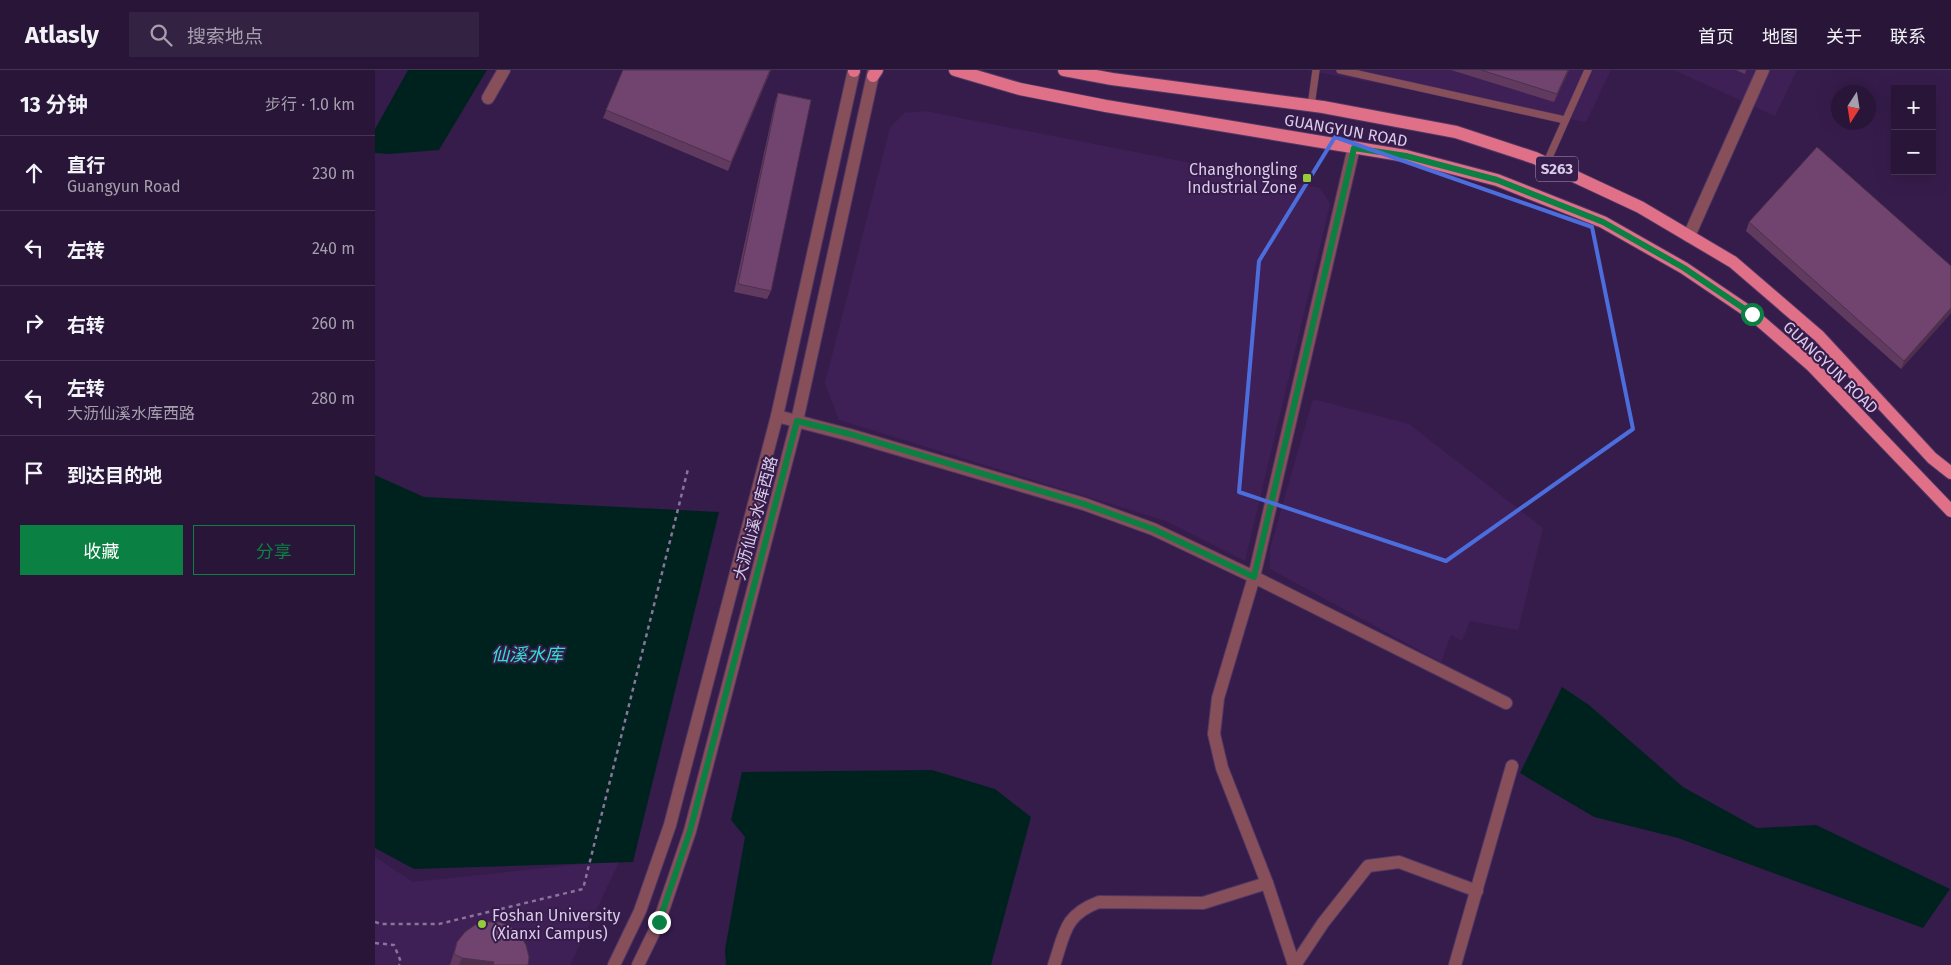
<!DOCTYPE html>
<html lang="zh">
<meta charset="utf-8">
<style>
body{margin:0;font-family:"Fira Sans","Noto Sans SC",sans-serif;background:#342243;color:#f1f3f6}
.controls{position:absolute;right:15px;top:15px;display:grid;overflow:hidden;border-radius:0px;box-shadow:0 5px 20px #0002}
.controls button{width:45px;height:45px;display:grid;place-items:center;padding:0;border:0;border-bottom:1px solid #443453;background:#281538;color:#f1f3f6;font:25px sans-serif}
.compass{position:absolute;left:1456px;top:15px;width:45px;height:45px;border-radius:50%;background:#281538;box-shadow:0 5px 20px #0002;rotate:192deg}
.stop{position:absolute;width:15px;height:15px;margin:-11px;border:4px solid #0b8043;border-radius:50%;background:#fff}
.stop.end{background:#0b8043;border-color:#fff;box-shadow:0 1px 5px #0008}
.list{margin:0;padding:0;list-style:none}
h2{display:flex;justify-content:space-between;align-items:center;height:65px;margin:0;padding:0 20px;font-size:21px}
h2 small{font-size:16px;font-weight:400;color:#a59fae}
.list li{display:grid;grid-template-columns:32px 1fr auto;gap:15px;align-items:center;box-sizing:border-box;height:75px;padding:0 20px;border-top:1px solid #443453}
.list b{display:block;font-size:19px;white-space:nowrap}
.list p{margin:0;font-size:16px;white-space:nowrap;color:#a59fae}
.list em{font-size:16px;font-style:normal;color:#a59fae}
.actions{display:flex;gap:10px;padding:15px 20px}
.actions a{flex:1;padding:11px 0;border:1px solid #0b8043;border-radius:0px;text-align:center;font-size:18px;color:#0b8043}
.actions .main{background:#0b8043;color:#fff}
.icon{flex:none;width:28px;height:28px;fill:none;stroke:currentColor;stroke-width:2;stroke-linecap:round;stroke-linejoin:round}
.map{position:relative;flex:none;width:1576px;height:895px;overflow:hidden}
header{display:flex;align-items:center;gap:30px;box-sizing:border-box;height:70px;padding:0 25px;background:#281538;border-bottom:1px solid #443453}
header strong{font-size:24px}
nav{display:flex;gap:28px;margin-inline-start:auto;font-size:18px}
.search{width:350px;height:45px;background:#342243;display:flex;align-items:center;gap:12px;box-sizing:border-box;padding:0 18px;border-radius:0px;color:#a59fae;font-size:19px}
main{display:flex}
aside{flex:1;background:#281538}
.map>svg:first-child{display:block}
</style>
<header>
<strong>Atlasly</strong>
<div class="search"><svg class="icon" aria-label="search" viewBox="0 0 24 24"><circle cx="10" cy="10" r="6"/><path d="M15 15l6 6"/></svg>搜索地点</div>
<nav><a>首页</a><a>地图</a><a>关于</a><a>联系</a></nav>
</header>
<main>
<aside>
<h2>13 分钟<small>步行 · 1.0 km</small></h2>
<ul class="list">
<li><svg class="icon" aria-label="ahead" viewBox="0 0 24 24"><path d="M12 20V5M6 11l6-6 6 6"/></svg><div><b>直行</b><p>Guangyun Road</p></div><em>230 m</em></li>
<li><svg class="icon" aria-label="left" viewBox="0 0 24 24"><path d="M17 20v-9H6M10 6l-5 5 5 5"/></svg><div><b>左转</b></div><em>240 m</em></li>
<li><svg class="icon" aria-label="right" viewBox="0 0 24 24"><path d="M7 20v-9h11M14 6l5 5-5 5"/></svg><div><b>右转</b></div><em>260 m</em></li>
<li><svg class="icon" aria-label="left" viewBox="0 0 24 24"><path d="M17 20v-9H6M10 6l-5 5 5 5"/></svg><div><b>左转</b><p>大沥仙溪水库西路</p></div><em>280 m</em></li>
<li><svg class="icon" aria-label="arrive" viewBox="0 0 24 24"><path d="M6 21V4h12l-3 4 3 4H6"/></svg><div><b>到达目的地</b></div></li>
</ul>
<div class="actions"><a class="main">收藏</a><a>分享</a></div>
</aside>
<div class="map">
<svg width="1576" height="895" viewBox="0 0 1576 895">
<rect width="100%" height="100%" fill="#361c4b"/>
<g fill="#3f2056">
<path d="M 930,0 L 1236,0 L 1211,52 Z"/>
<path d="M 1299,0 L 1422,0 L 1400,46 Z"/>
<path d="M 550,41 L 945,118 L 955,134 L 870,491 L 791,451 L 464,350 L 450,313 L 515,58 L 529,43 Z"/>
<path d="M 938,329 L 1034,354 L 1168,458 L 1143,560 L 1095,551 L 1087,571 L 1076,565 L 1066,592 L 895,499 L 895,479 Z"/>
<path d="M 0,787 L 38,812 L 245,790 L 195,895 L 0,895 Z"/>
</g>
<g fill="#00221f">
<path d="M 33,0 L 112,0 L 64,80 L 14,84 L 0,83 L 0,59 Z"/>
<path d="M 0,405 L 49,427 L 344,442 L 258,792 L 39,799 L 0,778 Z"/>
<path d="M 1187,617 L 1214,635 L 1308,717 L 1382,758 L 1441,755 L 1575,819 L 1548,858 L 1303,768 L 1219,747 L 1145,703 Z"/>
<path d="M 557,700 L 620,719 L 656,747 L 616,895 L 351,895 L 350,880 L 370,767 L 356,750 L 367,702 Z"/>
</g>
<g fill="none" stroke-linecap="round" stroke-linejoin="round">
<g stroke="#503864" stroke-width="8">
<g id="service">
<path d="M 965,0 L 1190,50"/>
<path d="M 936,36 L 941,0"/>
<path d="M 1171,94 L 1213,0"/>
</g>
</g>
<g stroke="#503864" stroke-width="14">
<g id="minor">
<path d="M 113,28 L 129,0"/>
<path d="M 1314,166 L 1388,0"/>
<path d="M 402,346 L 475,365 L 709,434 L 778,459 L 879,507 L 1131,633"/>
<path d="M 679,895 C 690,863 689,845 724,832 L 828,833 L 892,813"/>
<path d="M 919,895 L 892,813 L 847,698 L 839,664 L 843,628 L 879,507 L 979,77"/>
<path d="M 920,895 L 948,853 L 993,796 L 1024,792 L 1102,821"/>
<path d="M 1080,895 L 1137,696"/>
</g>
</g>
<g stroke="#503864" stroke-width="14">
<g id="tertiary">
<path d="M 239,895 L 265,841 L 295,755 L 402,346 L 479,0"/>
<path d="M 263,895 L 284,852 L 315,761 L 422,351 L 499,0"/>
</g>
</g>
<g stroke="#503864" stroke-width="14">
<g id="primary">
<path d="M 479,0 L 479,1"/>
<path d="M 580,0 L 645,19 L 731,36 L 1031,86 L 1122,110 L 1228,152 L 1309,198 L 1377,244 L 1437,296 L 1576,441"/>
<path d="M 689,0 L 737,9 L 948,37 L 1081,62 L 1160,88 L 1265,137 L 1358,192 L 1444,266 L 1557,388 L 1576,403"/>
<path d="M 498,6 L 502,0"/>
</g>
</g>
<g stroke="#89759b" stroke-width="2.5" stroke-dasharray="4 4" stroke-linecap="butt">
<path d="M 0,852 L 6,854 L 64,854 L 208,819 L 313,399"/>
<path d="M 0,873 L 19,875 L 26,892 L 24,895"/>
</g>
<use href="#service" stroke="#864f5a" stroke-width="7"/>
<use href="#minor" stroke="#864f5a" stroke-width="12"/>
<use href="#tertiary" stroke="#864f5a" stroke-width="12"/>
<use href="#primary" stroke="#df7088" stroke-width="12"/>
</g>
<g fill="#603a5f">
<path d="M 248,0 L 396,0 L 353,101 L 228,48 Z"/>
<path d="M 1076,0 L 1194,0 L 1179,32 Z"/>
<path d="M 1361,0 L 1371,0 L 1370,4 Z"/>
<path d="M 403,23 L 396,221 L 392,229 L 359,222 L 400,32 Z"/>
<path d="M 1374,152 L 1576,196 L 1576,243 L 1526,299 L 1371,161 Z"/>
<path d="M 82,872 L 153,895 L 75,895 Z"/>
</g>
<g fill="#4e304d">
<path d="M 395,0 L 396,0 L 353,101 L 356,92 Z"/>
<path d="M 1193,0 L 1194,0 L 1179,32 L 1182,24 Z"/>
<path d="M 1576,238 L 1576,243 L 1526,299 L 1529,291 Z"/>
<path d="M 87,888 L 119,892 L 117,895 L 84,895 Z"/>
</g>
<g fill="#70446e" stroke="#4e304d">
<path d="M 248,0 L 395,0 L 356,92 L 231,40 Z"/>
<path d="M 1106,0 L 1193,0 L 1182,24 Z"/>
<path d="M 403,23 L 436,30 L 396,221 L 363,214 Z"/>
<path d="M 1442,77 L 1576,196 L 1576,238 L 1529,291 L 1374,152 Z"/>
<path d="M 112,852 L 124,852 L 136,857 L 145,865 L 151,875 L 154,887 L 153,895 L 118,895 L 119,892 L 87,888 L 79,884 L 82,872 L 90,862 L 100,855 Z"/>
</g>
<g fill="none" stroke-linecap="round" stroke-linejoin="round">
<path stroke="#0b8043" stroke-width="6" d="M 284,852 L 315,761 L 422,351 L 475,364 L 709,434 L 778,459 L 879,507 L 979,78 L 1031,86 L 1122,110 L 1228,152 L 1309,198 L 1377,244"/>
</g>
<path fill="none" stroke="#4c6ddc" stroke-width="4" stroke-linejoin="round" d="M 960,67 L 1217,157 L 1258,359 L 1071,491 L 864,422 L 884,191 Z"/>
<g fill="#95cc3a" stroke="#361c4b" stroke-width="2">
<rect x="927" y="103" width="10" height="10" rx="2.5"/>
<circle cx="107" cy="854" r="5"/>
</g>
<g text-anchor="middle" stroke-width="4" stroke-linejoin="round" paint-order="stroke">
<rect fill="#361c4b" stroke="#a996b9" stroke-width="1" x="1161" y="86.5" width="42" height="25" rx="4"/>
<g font-size="15" font-weight="bold" fill="#dacbe8">
<text x="1182" y="104">S263</text>
</g>
<g font-size="16" fill="#dacbe8" stroke="#361c4b">
<text transform="translate(971 60) rotate(10)" y="6">GUANGYUN ROAD</text>
<text transform="translate(1456 297) rotate(44)" y="6">GUANGYUN ROAD</text>
<text transform="translate(380 448) rotate(-75)" y="6">大沥仙溪水库西路</text>
</g>
<g font-size="16" fill="#dacbe8" stroke="#361c4b" text-anchor="end">
<text x="922" y="105">Changhongling<tspan x="922" dy="18">Industrial Zone</tspan></text>
<text x="117" y="851" text-anchor="start">Foshan University<tspan x="117" dy="18">(Xianxi Campus)</tspan></text>
</g>
<g font-size="18" font-style="italic" fill="#32e0d5" stroke="#361c4b">
<text x="152" y="591">仙溪水库</text>
</g>
</g>
</svg>
<div class="controls">
<button>+</button>
<button>−</button>
</div>
<svg class="compass" viewBox="-18 -18 36 36"><path d="M0-13l5 13h-10z" fill="#e53935"/><path d="M0 13l5-13h-10z" fill="#a59fae"/></svg>
<div class="stop" style="left:1377px;top:244px"></div>
<div class="stop end" style="left:284px;top:852px"></div>
</div>
</main>
